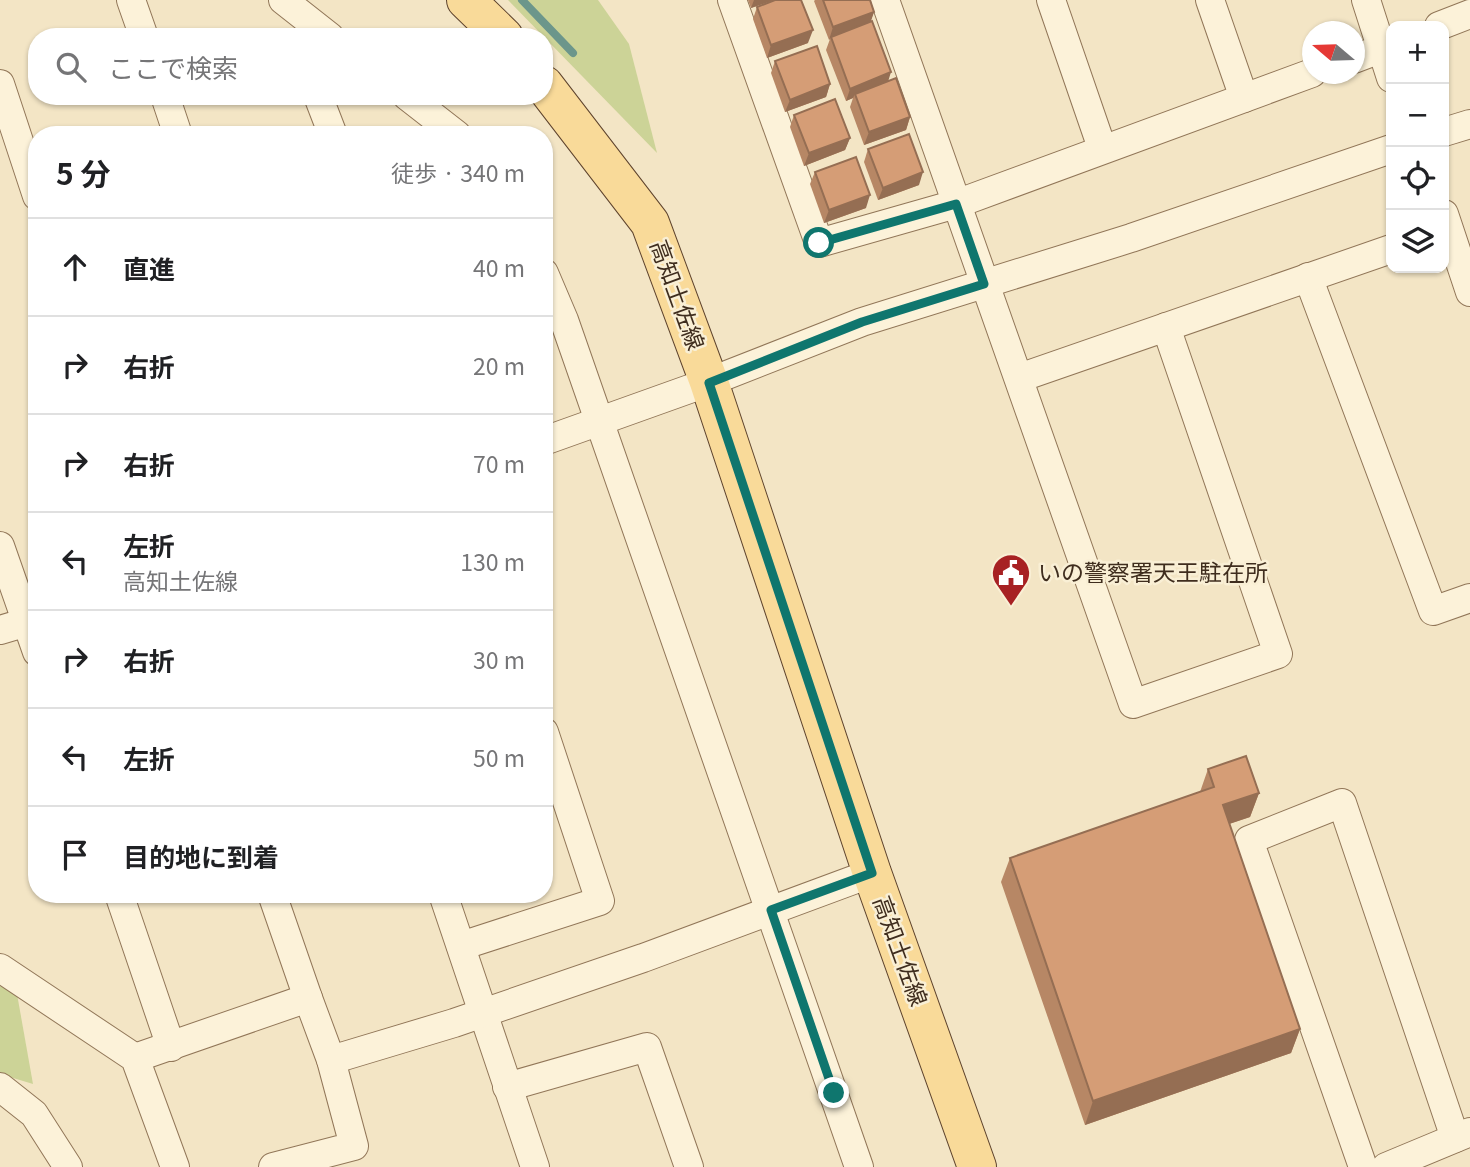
<!DOCTYPE html>
<html lang="ja">
<meta charset="utf-8">
<style>
body{margin:0;font-family:Georgia,"Noto Sans JP",serif;background:#f6f6f6;color:#202124}
.controls{position:absolute;right:21px;top:21px;display:grid;overflow:hidden;border-radius:14px;box-shadow:0 2px 5px #0004}
.controls button{width:63px;height:63px;display:grid;place-items:center;padding:0;border:0;border-bottom:2px solid #e0e0e0;background:#fff;color:#202124;font:35px sans-serif}
.compass{position:absolute;left:1302px;top:21px;width:63px;height:63px;border-radius:50%;background:#fff;box-shadow:0 2px 5px #0004;rotate:289deg}
.stop{position:absolute;width:21px;height:21px;margin:-16px;border:5px solid #0f766e;border-radius:50%;background:#fff}
.stop.end{background:#0f766e;border-color:#fff;box-shadow:0 2px 7px #0008}
.list{margin:0;padding:0;list-style:none}
h2{display:flex;justify-content:space-between;align-items:center;height:91px;margin:0;padding:0 28px;font-size:30px}
h2 small{font-size:23px;font-weight:400;color:#757577}
.list li{display:grid;grid-template-columns:46px 1fr auto;gap:21px;align-items:center;box-sizing:border-box;height:98px;padding:0 28px;border-top:2px solid #e0e0e0}
.list b{display:block;font-size:26px;white-space:nowrap}
.list p{margin:0;font-size:23px;white-space:nowrap;color:#757577}
.list em{font-size:23px;font-style:normal;color:#757577}
.icon{flex:none;width:38px;height:38px;fill:none;stroke:currentColor;stroke-width:2;stroke-linecap:round;stroke-linejoin:round}
.map{position:relative;flex:none;width:1470px;height:1167px;overflow:hidden}
.search{position:absolute;background:#fff;box-shadow:0 2px 5px #0004;left:28px;top:28px;width:525px;height:77px;display:flex;align-items:center;gap:18px;box-sizing:border-box;padding:0 24px;border-radius:28px;color:#757577;font-size:26px}
.panel{position:absolute;background:#fff;box-shadow:0 2px 5px #0004;left:28px;top:126px;width:525px;height:777px;border-radius:28px}
.map>svg:first-child{display:block}
</style>
<div class="map">
<svg width="1470" height="1167" viewBox="0 0 1470 1167">
<rect width="100%" height="100%" fill="#f3e5c5"/>
<g fill="#ccd397">
<path d="M 508,0 L 598,0 L 629,44 L 657,153 Z"/>
<path d="M 0,986 L 17,994 L 33,1084 L 0,1074 Z"/>
</g>
<g fill="none" stroke-linecap="round" stroke-linejoin="round">
<path stroke="#6c968b" stroke-width="8" d="M 522,0 L 573,53"/>
<g stroke="#917658" stroke-width="30">
<g id="street">
<path d="M 131,0 L 144,37"/>
<path d="M 283,0 L 330,37"/>
<path d="M 732,0 L 819,243 L 956,204 L 1312,73"/>
<path d="M 885,0 L 1133,704 L 1278,654 L 1166,327"/>
<path d="M 1051,0 L 1102,148"/>
<path d="M 1210,0 L 1244,98"/>
<path d="M 1366,0 L 1391,78"/>
<path d="M 1439,26 L 1470,14"/>
<path d="M 1354,59 L 1391,45"/>
<path d="M 0,84 L 37,196"/>
<path d="M 165,96 L 178,135"/>
<path d="M 318,96 L 333,135"/>
<path d="M 407,96 L 457,135"/>
<path d="M 1444,132 L 1470,124"/>
<path d="M 1444,214 L 1470,292"/>
<path d="M 544,273 L 564,320 L 859,1167"/>
<path d="M 1308,277 L 1433,611 L 1470,598"/>
<path d="M 1019,378 L 1391,249"/>
<path d="M 544,441 L 709,382 L 862,322 L 1131,238 L 1391,149"/>
<path d="M 0,546 L 37,652"/>
<path d="M 0,630 L 37,619"/>
<path d="M 119,894 L 171,1047"/>
<path d="M 272,894 L 308,998"/>
<path d="M 443,894 L 535,1167"/>
<path d="M 461,946 L 600,901 L 544,732"/>
<path d="M 0,968 L 135,1058 L 175,1167"/>
<path d="M 135,1058 L 308,998 L 331,1060 L 354,1146 L 273,1167"/>
<path d="M 331,1060 L 454,1023 L 643,958 L 872,873"/>
<path d="M 0,1087 L 34,1114 L 68,1167"/>
<path d="M 507,1087 L 647,1047 L 689,1167"/>
<path d="M 1363,1167 L 1249,840 L 1342,803 L 1455,1138"/>
<path d="M 1386,1167 L 1470,1132"/>
</g>
</g>
<g stroke="#5e432d" stroke-width="40">
<g id="primary">
<path d="M 466,0 L 504,37"/>
<path d="M 544,85 L 650,223 L 709,382 L 872,873 L 977,1167"/>
</g>
</g>
<use href="#street" stroke="#fcf2d9" stroke-width="28"/>
<use href="#primary" stroke="#f9da99" stroke-width="38"/>
</g>
<g fill="#b78765">
<path d="M 748,0 L 774,0 L 751,8 Z"/>
<path d="M 815,0 L 870,0 L 874,12 L 870,22 L 888,81 L 910,117 L 906,130 L 864,145 L 850,107 L 853,98 L 846,101 L 826,50 L 830,39 L 829,40 L 814,1 Z"/>
<path d="M 757,7 L 808,43 L 767,58 L 753,19 Z"/>
<path d="M 775,61 L 830,84 L 826,97 L 785,112 L 771,73 Z"/>
<path d="M 794,115 L 850,138 L 845,150 L 804,166 L 790,127 Z"/>
<path d="M 868,149 L 919,185 L 878,200 L 864,162 Z"/>
<path d="M 815,172 L 866,208 L 824,223 L 810,184 Z"/>
<path d="M 1208,769 L 1259,793 L 1250,817 L 1229,824 L 1300,1029 L 1291,1053 L 1085,1125 L 1001,882 L 1010,858 L 1200,792 Z"/>
</g>
<g fill="#956e53">
<path d="M 754,0 L 774,0 L 751,8 Z"/>
<path d="M 874,12 L 870,24 L 831,37 L 829,40 L 833,27 Z"/>
<path d="M 813,30 L 808,43 L 767,58 L 771,45 Z"/>
<path d="M 891,72 L 887,85 L 855,94 L 853,98 L 846,101 L 850,89 Z"/>
<path d="M 830,84 L 826,97 L 785,112 L 790,100 Z"/>
<path d="M 910,117 L 906,130 L 864,145 L 869,132 Z"/>
<path d="M 850,138 L 845,150 L 804,166 L 809,153 Z"/>
<path d="M 923,172 L 919,185 L 878,200 L 883,188 Z"/>
<path d="M 870,195 L 866,208 L 824,223 L 829,210 Z"/>
<path d="M 1259,793 L 1250,817 L 1214,829 L 1223,805 Z"/>
<path d="M 1300,1029 L 1291,1053 L 1085,1125 L 1093,1101 Z"/>
</g>
<g fill="#d59d76" stroke="#956e53" stroke-width="2">
<path d="M 775,0 L 801,0 L 813,30 L 771,45 L 757,7 Z"/>
<path d="M 823,0 L 870,0 L 874,12 L 833,27 Z"/>
<path d="M 872,21 L 891,72 L 850,89 L 831,37 Z"/>
<path d="M 817,46 L 830,84 L 790,100 L 775,61 Z"/>
<path d="M 896,78 L 910,117 L 869,132 L 855,94 Z"/>
<path d="M 835,99 L 850,138 L 809,153 L 794,115 Z"/>
<path d="M 909,134 L 923,172 L 883,188 L 868,149 Z"/>
<path d="M 856,157 L 870,195 L 829,210 L 815,172 Z"/>
<path d="M 1246,756 L 1259,793 L 1223,805 L 1300,1029 L 1093,1101 L 1010,858 L 1214,787 L 1208,769 Z"/>
</g>
<g fill="none" stroke-linecap="round" stroke-linejoin="round">
<path stroke="#0f766e" stroke-width="9" d="M 819,243 L 956,204 L 984,284 L 862,322 L 709,383 L 872,873 L 771,910 L 834,1093"/>
</g>
<defs>
<g id="civic-pin" transform="scale(2.0125)"><path d="M0 17L-7.5 6A9.5 9.5 0 1 1 7.5 6Z" fill="#a72123" stroke="#f9efd5"/><path d="M-.6-6.5H3V-4.5H.6V-3L4-1V1h2V6H-6V1h2V-1L-.6-3ZM-1.2 2.5V6h2.4V2.5Z" fill="#fff"/></g>
</defs>
<g fill-rule="evenodd">
<use href="#civic-pin" x="1011" y="573"/>
</g>
<g text-anchor="middle" stroke-width="5" stroke-linejoin="round" paint-order="stroke">
<g font-size="23" fill="#3f2d1e" stroke="#f9efd5">
<text transform="translate(677 295) rotate(70)" y="8">高知土佐線</text>
<text transform="translate(900 951) rotate(70)" y="8">高知土佐線</text>
</g>
<g font-size="23" fill="#3f2d1e" stroke="#f9efd5" text-anchor="start">
<text x="1038" y="581">いの警察署天王駐在所</text>
</g>
</g>
</svg>
<div class="controls">
<button>+</button>
<button>−</button>
<button><svg class="icon" aria-label="locate" viewBox="0 0 24 24"><circle cx="12" cy="12" r="6"/><path d="M12 2v4M12 18v4M2 12h4M18 12h4"/></svg></button>
<button><svg class="icon" aria-label="layers" viewBox="0 0 24 24"><path d="M12 4l9 5-9 5-9-5zM3 14l9 5 9-5"/></svg></button>
</div>
<svg class="compass" viewBox="-18 -18 36 36"><path d="M0-13l5 13h-10z" fill="#e53935"/><path d="M0 13l5-13h-10z" fill="#757577"/></svg>
<div class="stop" style="left:819px;top:243px"></div>
<div class="stop end" style="left:834px;top:1093px"></div>
<div class="search"><svg class="icon" aria-label="search" viewBox="0 0 24 24"><circle cx="10" cy="10" r="6"/><path d="M15 15l6 6"/></svg>ここで検索</div>
<section class="panel">
<h2>5 分<small>徒歩 · 340 m</small></h2>
<ul class="list">
<li><svg class="icon" aria-label="ahead" viewBox="0 0 24 24"><path d="M12 20V5M6 11l6-6 6 6"/></svg><div><b>直進</b></div><em>40 m</em></li>
<li><svg class="icon" aria-label="right" viewBox="0 0 24 24"><path d="M7 20v-9h11M14 6l5 5-5 5"/></svg><div><b>右折</b></div><em>20 m</em></li>
<li><svg class="icon" aria-label="right" viewBox="0 0 24 24"><path d="M7 20v-9h11M14 6l5 5-5 5"/></svg><div><b>右折</b></div><em>70 m</em></li>
<li><svg class="icon" aria-label="left" viewBox="0 0 24 24"><path d="M17 20v-9H6M10 6l-5 5 5 5"/></svg><div><b>左折</b><p>高知土佐線</p></div><em>130 m</em></li>
<li><svg class="icon" aria-label="right" viewBox="0 0 24 24"><path d="M7 20v-9h11M14 6l5 5-5 5"/></svg><div><b>右折</b></div><em>30 m</em></li>
<li><svg class="icon" aria-label="left" viewBox="0 0 24 24"><path d="M17 20v-9H6M10 6l-5 5 5 5"/></svg><div><b>左折</b></div><em>50 m</em></li>
<li><svg class="icon" aria-label="arrive" viewBox="0 0 24 24"><path d="M6 21V4h12l-3 4 3 4H6"/></svg><div><b>目的地に到着</b></div></li>
</ul>
</section>
</div>
